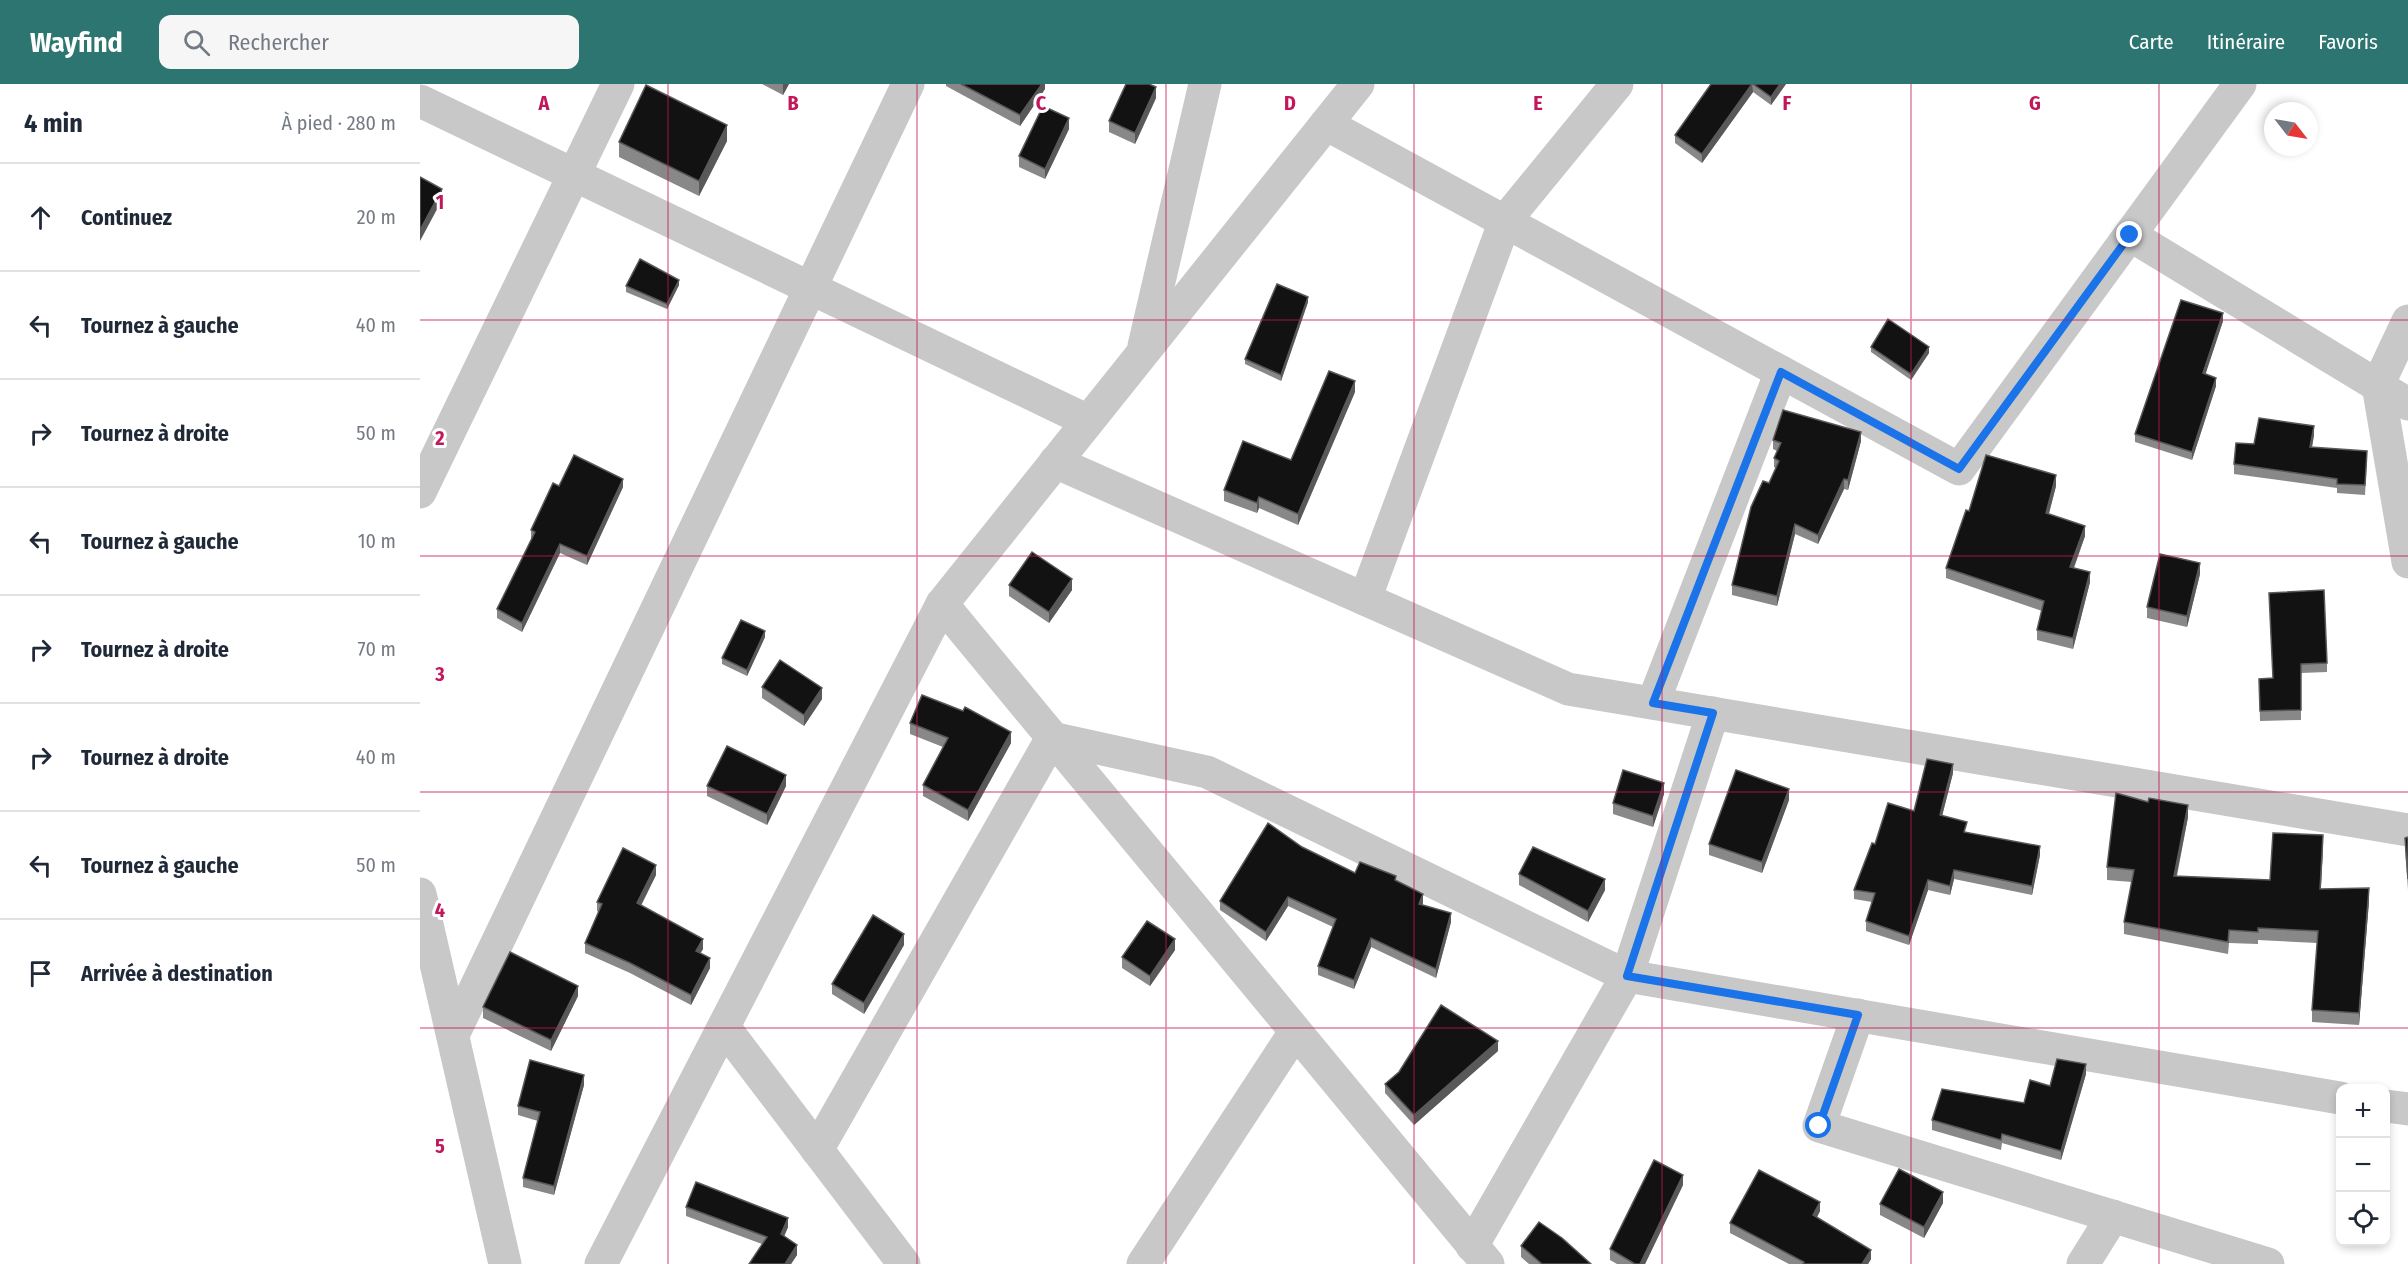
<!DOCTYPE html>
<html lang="fr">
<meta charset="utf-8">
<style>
body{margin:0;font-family:"Fira Sans Condensed",sans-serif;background:#f6f6f7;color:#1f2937}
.controls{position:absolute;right:18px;bottom:18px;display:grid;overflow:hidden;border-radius:12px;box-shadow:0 3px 9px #0003}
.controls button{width:54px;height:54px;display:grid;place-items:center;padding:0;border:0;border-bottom:2px solid #e0e1e3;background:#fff;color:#1f2937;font:30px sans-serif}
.compass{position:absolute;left:1844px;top:18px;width:54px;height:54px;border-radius:50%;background:#fff;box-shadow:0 3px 9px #0003;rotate:121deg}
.stop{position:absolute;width:18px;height:18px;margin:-14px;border:4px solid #1a73e8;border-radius:50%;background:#fff}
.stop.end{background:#1a73e8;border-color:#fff;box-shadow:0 2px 6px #0008}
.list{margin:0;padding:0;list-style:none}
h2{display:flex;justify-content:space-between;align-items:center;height:78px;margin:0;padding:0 24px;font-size:26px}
h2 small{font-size:20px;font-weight:400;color:#747a83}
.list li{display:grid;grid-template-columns:39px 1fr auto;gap:18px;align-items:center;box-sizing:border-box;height:108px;padding:0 24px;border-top:2px solid #e0e1e3}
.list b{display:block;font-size:22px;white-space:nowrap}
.list em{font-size:20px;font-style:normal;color:#747a83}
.icon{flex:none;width:33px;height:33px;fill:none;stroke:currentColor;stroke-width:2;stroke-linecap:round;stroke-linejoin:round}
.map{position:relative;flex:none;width:1988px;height:1180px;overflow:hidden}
header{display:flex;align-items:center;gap:36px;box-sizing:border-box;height:84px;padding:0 30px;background:#2c7571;color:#fff}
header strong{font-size:28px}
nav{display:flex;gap:33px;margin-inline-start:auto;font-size:21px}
.search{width:420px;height:54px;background:#f6f6f7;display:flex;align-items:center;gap:15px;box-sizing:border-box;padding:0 21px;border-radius:12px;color:#747a83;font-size:22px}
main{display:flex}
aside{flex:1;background:#fff}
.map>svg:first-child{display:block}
</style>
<header>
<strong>Wayfind</strong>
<div class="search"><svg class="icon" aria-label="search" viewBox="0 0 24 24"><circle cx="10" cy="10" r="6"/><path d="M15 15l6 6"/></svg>Rechercher</div>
<nav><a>Carte</a><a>Itinéraire</a><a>Favoris</a></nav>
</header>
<main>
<aside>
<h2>4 min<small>À pied · 280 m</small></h2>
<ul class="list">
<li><svg class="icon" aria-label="ahead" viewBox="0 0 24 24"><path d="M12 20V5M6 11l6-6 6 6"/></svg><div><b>Continuez</b></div><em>20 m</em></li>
<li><svg class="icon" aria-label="left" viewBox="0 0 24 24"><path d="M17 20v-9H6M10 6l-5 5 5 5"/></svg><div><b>Tournez à gauche</b></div><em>40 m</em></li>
<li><svg class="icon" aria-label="right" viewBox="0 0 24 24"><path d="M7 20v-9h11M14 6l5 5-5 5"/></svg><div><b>Tournez à droite</b></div><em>50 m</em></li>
<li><svg class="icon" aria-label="left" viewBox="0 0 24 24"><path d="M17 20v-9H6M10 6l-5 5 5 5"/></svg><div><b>Tournez à gauche</b></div><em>10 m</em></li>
<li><svg class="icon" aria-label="right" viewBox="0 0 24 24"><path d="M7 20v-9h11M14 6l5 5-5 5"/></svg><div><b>Tournez à droite</b></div><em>70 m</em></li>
<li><svg class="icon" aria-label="right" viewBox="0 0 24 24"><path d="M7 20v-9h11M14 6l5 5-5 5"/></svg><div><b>Tournez à droite</b></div><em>40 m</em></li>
<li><svg class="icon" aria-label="left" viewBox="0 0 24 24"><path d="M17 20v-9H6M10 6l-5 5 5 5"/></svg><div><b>Tournez à gauche</b></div><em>50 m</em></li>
<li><svg class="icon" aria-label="arrive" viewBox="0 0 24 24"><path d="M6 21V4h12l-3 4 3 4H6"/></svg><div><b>Arrivée à destination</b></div></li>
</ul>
</aside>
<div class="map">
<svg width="1988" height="1180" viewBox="0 0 1988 1180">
<rect width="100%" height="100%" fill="#fff"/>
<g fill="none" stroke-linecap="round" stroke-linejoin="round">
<g stroke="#c8c8c8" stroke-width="33">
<path d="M 0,17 L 668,337"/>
<path d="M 906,40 L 1539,385 L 1820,0"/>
<path d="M 1710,151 L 1988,320"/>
<path d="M 1988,237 L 1958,301 L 1988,478"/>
<path d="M 724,262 L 785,0"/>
<path d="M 635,378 L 1148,605 L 1988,746"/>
<path d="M 0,408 L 198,0"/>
<path d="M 945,515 L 1085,137 L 1197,0"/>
<path d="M 522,520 L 1068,1180"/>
<path d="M 1233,619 L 1361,288"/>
<path d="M 0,810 L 85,1180"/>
<path d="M 1438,931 L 1399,1042 L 1848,1180"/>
<path d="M 304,943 L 484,1180"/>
<path d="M 33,951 L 488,0"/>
<path d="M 1966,1022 L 1988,1025"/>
<path d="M 397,1066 L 632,654 L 787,688 L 1207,892 L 1920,1014"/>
<path d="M 1052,1162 L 1207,892 L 1293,629"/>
<path d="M 181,1180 L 522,520 L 938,0"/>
<path d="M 723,1180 L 875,948"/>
<path d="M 1663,1180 L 1693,1132"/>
</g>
</g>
<g fill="#888">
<path d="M 342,0 L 369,0 L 363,11 Z"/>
<path d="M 526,0 L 625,0 L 625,5 L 600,42 L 526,2 Z"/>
<path d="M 1291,0 L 1366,0 L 1351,21 L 1333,8 L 1282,79 L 1255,59 L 1255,51 Z"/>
<path d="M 736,14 L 715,60 L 689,48 L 689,37 Z"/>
<path d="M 649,45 L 625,95 L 599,83 L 599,72 Z"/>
<path d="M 307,57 L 279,112 L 199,73 L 199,58 Z"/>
<path d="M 259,201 L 247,225 L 206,208 L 206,202 Z"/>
<path d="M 888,218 L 861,297 L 825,280 L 825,275 Z"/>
<path d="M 1803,237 L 1785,290 L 1796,302 L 1772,376 L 1715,358 L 1715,350 Z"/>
<path d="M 1451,263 L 1509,269 L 1491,296 L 1451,268 Z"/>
<path d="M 935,308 L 878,441 L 839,424 L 837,429 L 804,417 L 804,406 L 871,376 Z"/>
<path d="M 1894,351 L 1892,364 L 1947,376 L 1945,411 L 1917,409 L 1917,404 L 1814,390 L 1814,380 L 1834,360 Z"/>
<path d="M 1353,356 L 1441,357 L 1428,406 L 1424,405 L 1398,460 L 1375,450 L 1357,522 L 1312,511 L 1312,501 L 1349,399 L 1356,384 L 1354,383 L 1354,374 L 1357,367 L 1353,365 Z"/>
<path d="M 139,402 L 203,403 L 167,481 L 140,469 L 102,548 L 77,534 L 77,525 L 112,456 L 111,455 L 111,446 Z"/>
<path d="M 1636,402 L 1629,430 L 1665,452 L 1654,484 L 1670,498 L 1653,565 L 1617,556 L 1617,546 L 1622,527 L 1526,494 L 1526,484 L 1549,427 Z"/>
<path d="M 1780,490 L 1767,543 L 1727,534 L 1727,523 Z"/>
<path d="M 589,501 L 652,506 L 629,539 L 589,512 Z"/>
<path d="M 1849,509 L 1907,579 L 1907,588 L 1881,589 L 1881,636 L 1840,637 L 1839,595 L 1853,594 Z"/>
<path d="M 345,553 L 327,592 L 302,580 L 302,574 Z"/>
<path d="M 342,603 L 402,615 L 384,642 L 342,614 Z"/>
<path d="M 490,639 L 591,659 L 548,737 L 503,712 L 503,701 L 523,663 L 490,650 Z"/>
<path d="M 1533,689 L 1522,732 L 1546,748 L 1620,771 L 1612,811 L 1534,795 L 1530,811 L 1508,806 L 1489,861 L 1446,847 L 1446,837 L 1452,818 L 1434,815 L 1434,806 L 1455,760 L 1494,727 Z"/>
<path d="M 287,702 L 366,702 L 347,741 L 287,712 Z"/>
<path d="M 1244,710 L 1233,743 L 1193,730 L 1193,719 Z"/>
<path d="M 1369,716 L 1342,789 L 1289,771 L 1289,760 Z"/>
<path d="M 1768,733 L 1757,792 L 1850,796 L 1903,764 L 1901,805 L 1949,817 L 1939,941 L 1892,938 L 1892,926 L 1897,859 L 1838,856 L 1838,860 L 1809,859 L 1808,870 L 1704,850 L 1704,838 L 1712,798 L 1687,796 L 1687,783 Z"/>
<path d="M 1988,753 L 1988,806 L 1985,764 L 1985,754 Z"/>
<path d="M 882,763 L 935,789 L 976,797 L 1003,819 L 1002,821 L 1031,838 L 1016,894 L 951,863 L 934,905 L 898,891 L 898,882 L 913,843 L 868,822 L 846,857 L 800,826 L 800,817 Z"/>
<path d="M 1099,790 L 1185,806 L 1168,838 L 1099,801 Z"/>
<path d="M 236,791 L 221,822 L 283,865 L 280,869 L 290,884 L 271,921 L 210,889 L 165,869 L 165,859 L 179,828 L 177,827 L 177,818 Z"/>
<path d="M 484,861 L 444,930 L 412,910 L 412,900 Z"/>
<path d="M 755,866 L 730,902 L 702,884 L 702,873 Z"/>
<path d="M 158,912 L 131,967 L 63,934 L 63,923 Z"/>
<path d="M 1078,967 L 994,1041 L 965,1009 L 965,1000 Z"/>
<path d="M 1666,990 L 1641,1076 L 1582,1059 L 1581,1066 L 1512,1046 L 1512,1036 L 1604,1019 L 1630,1002 Z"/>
<path d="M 164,1001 L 134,1111 L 103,1103 L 103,1094 L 118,1037 L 98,1031 L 98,1022 Z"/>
<path d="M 1263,1101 L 1225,1180 L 1197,1180 L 1190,1176 L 1190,1165 Z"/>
<path d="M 1523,1119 L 1504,1154 L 1460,1131 L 1460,1120 Z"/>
<path d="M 266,1123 L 368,1143 L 364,1152 L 377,1171 L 371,1180 L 329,1180 L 342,1160 L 266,1132 Z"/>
<path d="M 1400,1127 L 1397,1133 L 1451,1175 L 1448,1180 L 1369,1180 L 1310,1149 L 1310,1139 Z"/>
<path d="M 1101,1162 L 1171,1180 L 1109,1180 L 1101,1173 Z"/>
</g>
<g fill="#595959">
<path d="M 363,0 L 369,0 L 363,11 Z"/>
<path d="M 622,0 L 625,0 L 625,5 L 600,42 L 600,31 Z"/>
<path d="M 1332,0 L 1333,8 L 1282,79 L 1282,70 Z"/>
<path d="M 1360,0 L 1366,0 L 1351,21 L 1351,13 Z"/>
<path d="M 736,3 L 736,14 L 715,60 L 715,49 Z"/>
<path d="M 649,34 L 649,45 L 625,95 L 625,85 Z"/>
<path d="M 307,41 L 307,57 L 279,112 L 279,97 Z"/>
<path d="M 22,105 L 22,116 L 0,157 L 0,146 Z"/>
<path d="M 259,196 L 259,201 L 247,225 L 247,220 Z"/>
<path d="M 888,213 L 888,218 L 861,297 L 861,291 Z"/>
<path d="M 1803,229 L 1803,237 L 1783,298 L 1783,289 Z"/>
<path d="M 1509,263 L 1509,269 L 1491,296 L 1491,290 Z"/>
<path d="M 1796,294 L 1796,302 L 1772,376 L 1772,368 Z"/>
<path d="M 935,297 L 935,308 L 878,441 L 878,430 Z"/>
<path d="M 1894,342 L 1894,351 L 1890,373 L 1890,363 Z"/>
<path d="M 1441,348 L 1441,357 L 1428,406 L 1428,396 Z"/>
<path d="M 1636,391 L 1636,402 L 1626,440 L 1626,429 Z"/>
<path d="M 203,395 L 203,403 L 167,481 L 167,472 Z"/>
<path d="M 1424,395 L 1424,405 L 1398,460 L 1398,451 Z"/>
<path d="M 839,413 L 839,424 L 837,429 L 837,419 Z"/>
<path d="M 1375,440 L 1375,450 L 1357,522 L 1357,512 Z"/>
<path d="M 1665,442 L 1665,452 L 1650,494 L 1650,483 Z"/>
<path d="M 140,460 L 140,469 L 102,548 L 102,539 Z"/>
<path d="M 1780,479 L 1780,490 L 1767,543 L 1767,532 Z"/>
<path d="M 1670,488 L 1670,498 L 1653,565 L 1653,554 Z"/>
<path d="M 652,495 L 652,506 L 629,539 L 629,528 Z"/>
<path d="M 345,547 L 345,553 L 327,592 L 327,586 Z"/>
<path d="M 402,604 L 402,615 L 384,642 L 384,631 Z"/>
<path d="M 591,648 L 591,659 L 548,737 L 548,726 Z"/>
<path d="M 1533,680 L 1533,689 L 1520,740 L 1520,731 Z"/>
<path d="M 366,691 L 366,702 L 347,741 L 347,730 Z"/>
<path d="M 1244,699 L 1244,710 L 1233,743 L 1233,732 Z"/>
<path d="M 1369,705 L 1369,716 L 1342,789 L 1342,778 Z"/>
<path d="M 1768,721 L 1768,733 L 1754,804 L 1754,792 Z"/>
<path d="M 1903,751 L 1903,764 L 1900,818 L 1900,805 Z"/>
<path d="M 1620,762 L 1620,771 L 1612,811 L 1612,802 Z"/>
<path d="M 236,781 L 236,791 L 217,829 L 217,819 Z"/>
<path d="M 1534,786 L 1534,795 L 1530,811 L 1530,802 Z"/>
<path d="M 1185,795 L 1185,806 L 1168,838 L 1168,827 Z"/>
<path d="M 1508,796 L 1508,806 L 1489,861 L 1489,852 Z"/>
<path d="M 1949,804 L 1949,817 L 1939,941 L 1939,929 Z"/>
<path d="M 1003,810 L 1003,819 L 999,829 L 999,820 Z"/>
<path d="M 868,813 L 868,822 L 846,857 L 846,848 Z"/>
<path d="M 1031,829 L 1031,838 L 1016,894 L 1016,885 Z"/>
<path d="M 484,850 L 484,861 L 444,930 L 444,919 Z"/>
<path d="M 951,854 L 951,863 L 934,905 L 934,896 Z"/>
<path d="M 283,855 L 283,865 L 276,877 L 276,867 Z"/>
<path d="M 755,855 L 755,866 L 730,902 L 730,892 Z"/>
<path d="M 290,874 L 290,884 L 271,921 L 271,911 Z"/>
<path d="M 158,902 L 158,912 L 131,967 L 131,956 Z"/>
<path d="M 1078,957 L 1078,967 L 994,1041 L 994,1031 Z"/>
<path d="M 1666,980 L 1666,990 L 1641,1076 L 1641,1067 Z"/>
<path d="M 164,991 L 164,1001 L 134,1111 L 134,1102 Z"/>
<path d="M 1263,1091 L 1263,1101 L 1225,1180 L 1220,1180 Z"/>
<path d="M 1523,1108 L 1523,1119 L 1504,1154 L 1504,1143 Z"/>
<path d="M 1400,1118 L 1400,1127 L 1393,1141 L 1393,1131 Z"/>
<path d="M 368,1134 L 368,1143 L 361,1160 L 361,1150 Z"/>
<path d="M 377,1161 L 377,1171 L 371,1180 L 365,1180 Z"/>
<path d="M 1451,1166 L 1451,1175 L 1448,1180 L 1442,1180 Z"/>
</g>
<g fill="#121212" stroke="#595959" stroke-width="1.5">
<path d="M 541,0 L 622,0 L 600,31 Z"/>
<path d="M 706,0 L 729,0 L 736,3 L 715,49 L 689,37 Z"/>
<path d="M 1291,0 L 1332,0 L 1282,70 L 1255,51 Z"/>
<path d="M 1333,0 L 1360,0 L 1351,13 Z"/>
<path d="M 226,1 L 307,41 L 279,97 L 199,58 Z"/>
<path d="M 623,22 L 649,34 L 625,85 L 599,72 Z"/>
<path d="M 0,93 L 22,105 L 0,146 Z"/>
<path d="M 220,175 L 259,196 L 247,220 L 206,202 Z"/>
<path d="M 857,200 L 888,213 L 861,291 L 825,275 Z"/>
<path d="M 1761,216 L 1803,229 L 1783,289 L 1796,294 L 1772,368 L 1715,350 Z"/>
<path d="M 1468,235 L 1509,263 L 1491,290 L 1451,263 Z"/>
<path d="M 909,287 L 935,297 L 878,430 L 839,413 L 837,419 L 804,406 L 823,357 L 871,376 Z"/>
<path d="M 1363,326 L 1441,348 L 1428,396 L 1424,395 L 1398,451 L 1375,440 L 1357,512 L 1312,501 L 1331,423 L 1343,397 L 1349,399 L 1359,377 L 1354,374 L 1361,359 L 1353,356 Z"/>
<path d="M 1839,334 L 1894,342 L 1890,363 L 1947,367 L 1945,401 L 1917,400 L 1917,395 L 1814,380 L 1816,359 L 1834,360 Z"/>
<path d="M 154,371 L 203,395 L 167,472 L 140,460 L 102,539 L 77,525 L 115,448 L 111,446 L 133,399 L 139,402 Z"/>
<path d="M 1566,371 L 1636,391 L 1626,429 L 1665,442 L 1650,483 L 1670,488 L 1653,554 L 1617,546 L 1624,517 L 1526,484 L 1546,426 L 1549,427 Z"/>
<path d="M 612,468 L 652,495 L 629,528 L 589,501 Z"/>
<path d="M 1740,470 L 1780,479 L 1767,532 L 1727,523 Z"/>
<path d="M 1904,506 L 1907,579 L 1881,580 L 1881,626 L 1840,627 L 1839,595 L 1853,594 L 1849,509 Z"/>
<path d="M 321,536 L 345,547 L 327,586 L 302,574 Z"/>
<path d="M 360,576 L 402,604 L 384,631 L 342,603 Z"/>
<path d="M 502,611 L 543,627 L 545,623 L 591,648 L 548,726 L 503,701 L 528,654 L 490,639 Z"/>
<path d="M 307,662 L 366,691 L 347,730 L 287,702 Z"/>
<path d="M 1507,675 L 1533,680 L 1520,731 L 1547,738 L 1544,748 L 1620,762 L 1612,802 L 1534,786 L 1530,802 L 1508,796 L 1489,852 L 1446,837 L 1455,809 L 1434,806 L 1452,759 L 1455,760 L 1468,719 L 1494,727 Z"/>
<path d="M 1203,686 L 1244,699 L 1233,732 L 1193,719 Z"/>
<path d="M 1316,686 L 1369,705 L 1342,778 L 1289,760 Z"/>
<path d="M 1696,709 L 1728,718 L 1729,714 L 1768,721 L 1754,792 L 1850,796 L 1853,749 L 1903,751 L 1900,805 L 1949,804 L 1939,929 L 1892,926 L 1898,847 L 1838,844 L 1838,848 L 1809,846 L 1808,858 L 1704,838 L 1714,786 L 1687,783 Z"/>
<path d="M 848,739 L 882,763 L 935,789 L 940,778 L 976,792 L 975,796 L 1003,810 L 999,820 L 1031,829 L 1016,885 L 951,854 L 934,896 L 898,882 L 916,835 L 868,813 L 846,848 L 800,817 Z"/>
<path d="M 1988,753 L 1988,795 L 1985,754 Z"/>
<path d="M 1113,763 L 1185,795 L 1168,827 L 1099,790 Z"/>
<path d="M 203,764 L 236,781 L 217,819 L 283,855 L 276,867 L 290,874 L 271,911 L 210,879 L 165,859 L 182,820 L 177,818 Z"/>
<path d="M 453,831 L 484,850 L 444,919 L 412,900 Z"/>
<path d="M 727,837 L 755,855 L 730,892 L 702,873 Z"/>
<path d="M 90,868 L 158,902 L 131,956 L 63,923 Z"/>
<path d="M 1021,921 L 1078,957 L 994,1031 L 965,1000 L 979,988 Z"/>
<path d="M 1637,975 L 1666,980 L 1641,1067 L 1582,1050 L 1581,1056 L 1512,1036 L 1522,1005 L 1604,1019 L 1610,996 L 1630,1002 Z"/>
<path d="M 110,976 L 164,991 L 134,1102 L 103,1094 L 120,1028 L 98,1022 Z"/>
<path d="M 1234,1076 L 1263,1091 L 1220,1180 L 1215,1180 L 1190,1165 Z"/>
<path d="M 1479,1085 L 1523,1108 L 1504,1143 L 1460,1120 Z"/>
<path d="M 1339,1086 L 1400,1118 L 1393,1131 L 1451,1166 L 1442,1180 L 1383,1180 L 1384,1178 L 1310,1139 Z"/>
<path d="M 276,1098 L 368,1134 L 361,1150 L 377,1161 L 365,1180 L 329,1180 L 347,1153 L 266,1123 Z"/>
<path d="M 1119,1138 L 1142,1154 L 1171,1180 L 1122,1180 L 1101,1162 Z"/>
</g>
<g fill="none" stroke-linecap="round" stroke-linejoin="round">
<path stroke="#1a73e8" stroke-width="8" d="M 1399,1042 L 1438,931 L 1207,892 L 1293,629 L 1233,619 L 1361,288 L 1539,385 L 1710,151"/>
</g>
<path fill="none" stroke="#c2185b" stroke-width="1.5" stroke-opacity="0.55" d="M 248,0 L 248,1180M 497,0 L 497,1180M 746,0 L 746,1180M 994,0 L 994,1180M 1242,0 L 1242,1180M 1491,0 L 1491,1180M 1739,0 L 1739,1180M 0,236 L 1988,236M 0,472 L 1988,472M 0,708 L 1988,708M 0,944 L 1988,944"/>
<g font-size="20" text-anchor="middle" font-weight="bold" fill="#c2185b" stroke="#fff" stroke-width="6" stroke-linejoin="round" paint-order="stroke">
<text x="124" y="26">A</text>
<text x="373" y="26">B</text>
<text x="621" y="26">C</text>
<text x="870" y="26">D</text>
<text x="1118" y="26">E</text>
<text x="1367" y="26">F</text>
<text x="1615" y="26">G</text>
<text x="20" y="125">1</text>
<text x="20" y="361">2</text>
<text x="20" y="597">3</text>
<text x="20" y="833">4</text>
<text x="20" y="1069">5</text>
</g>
</svg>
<div class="controls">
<button>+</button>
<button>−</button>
<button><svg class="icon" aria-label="locate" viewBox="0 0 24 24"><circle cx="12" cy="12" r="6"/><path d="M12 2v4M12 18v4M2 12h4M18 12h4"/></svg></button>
</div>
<svg class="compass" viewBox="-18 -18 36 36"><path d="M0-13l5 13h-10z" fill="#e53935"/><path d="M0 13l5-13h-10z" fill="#747a83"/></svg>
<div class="stop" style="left:1399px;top:1042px"></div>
<div class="stop end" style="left:1710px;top:151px"></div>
</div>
</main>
